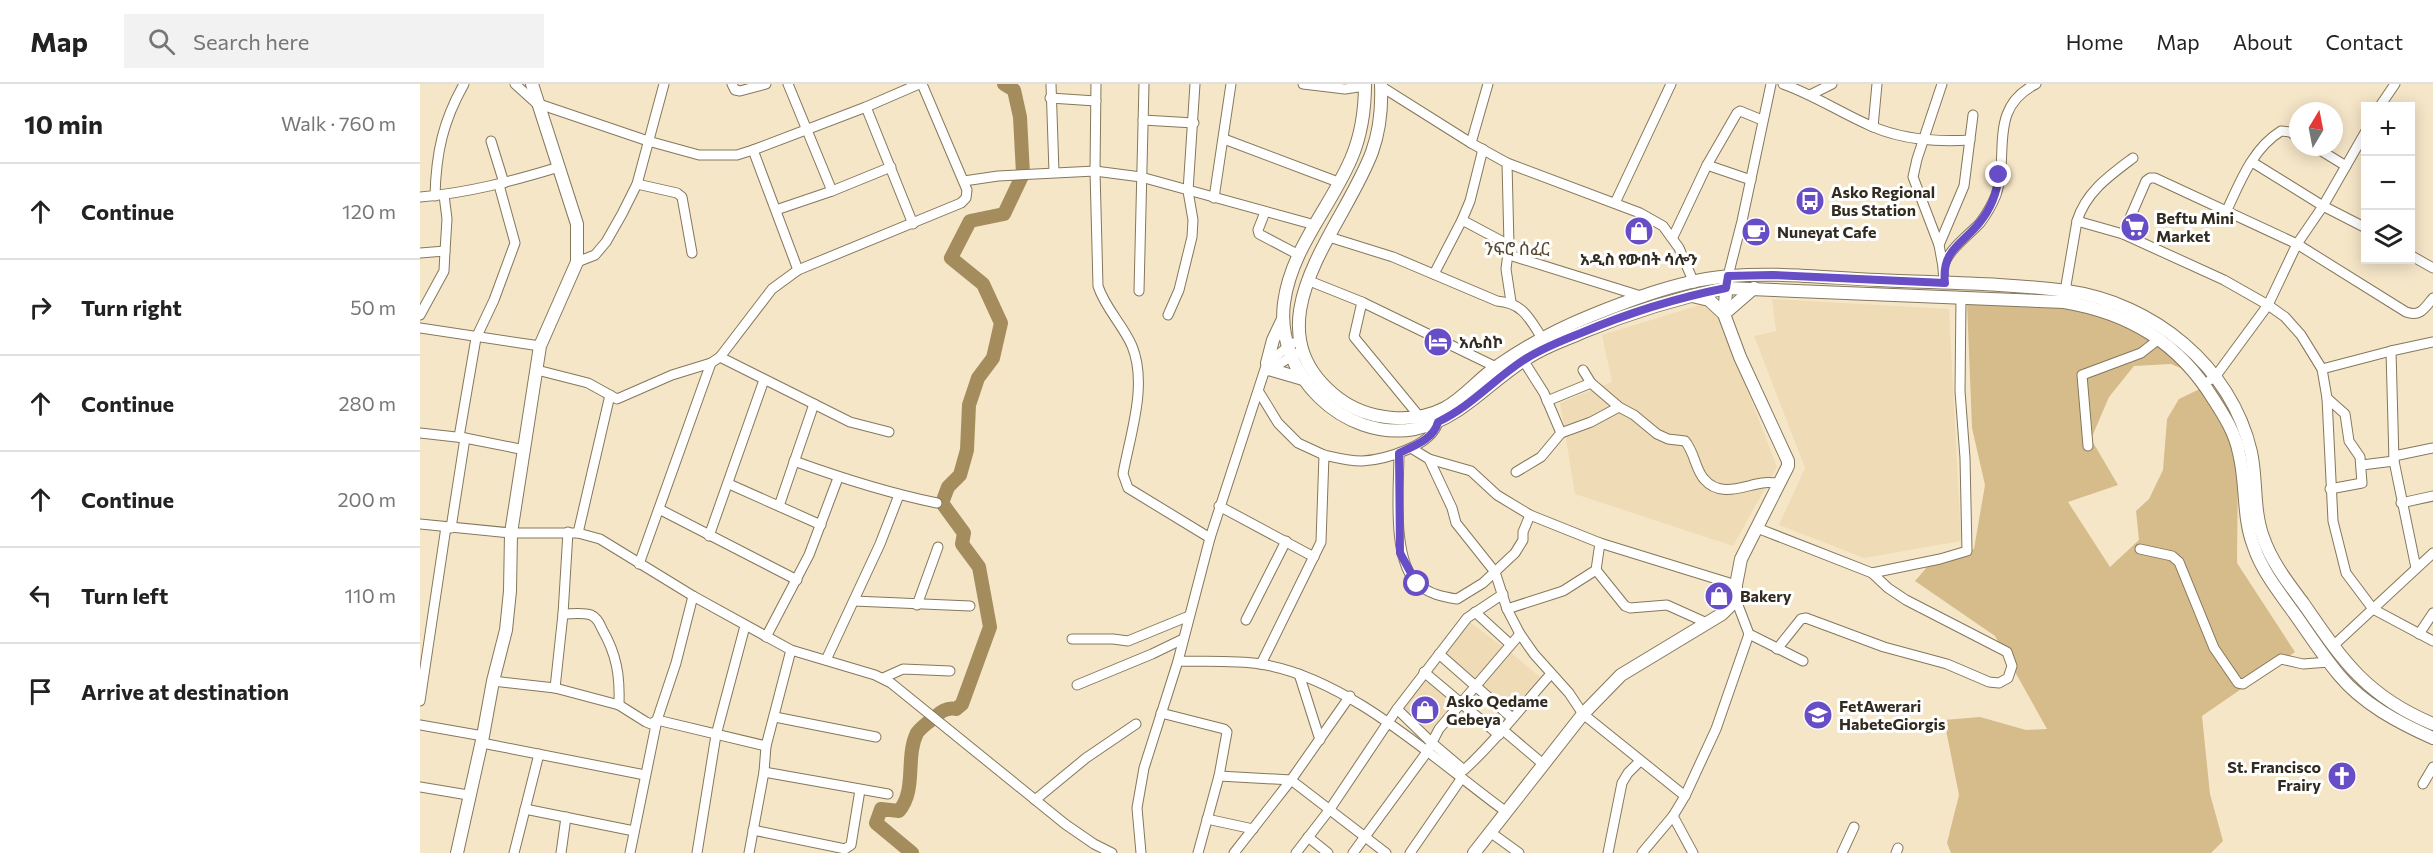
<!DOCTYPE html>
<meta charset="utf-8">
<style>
body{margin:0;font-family:Commissioner,"Noto Sans Ethiopic",sans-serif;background:#f2f2f2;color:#222}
.controls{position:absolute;right:18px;top:18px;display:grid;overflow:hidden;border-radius:0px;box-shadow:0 3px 15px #0003}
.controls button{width:54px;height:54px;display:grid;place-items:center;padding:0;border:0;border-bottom:2px solid #e0e0e0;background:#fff;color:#222;font:30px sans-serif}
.compass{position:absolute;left:1869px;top:18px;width:54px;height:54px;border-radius:50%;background:#fff;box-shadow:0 3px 15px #0003;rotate:10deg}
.stop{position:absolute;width:18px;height:18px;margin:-14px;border:4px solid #674dc6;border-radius:50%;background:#fff}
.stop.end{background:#674dc6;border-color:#fff;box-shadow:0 2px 6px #0008}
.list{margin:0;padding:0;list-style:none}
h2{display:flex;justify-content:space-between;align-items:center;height:78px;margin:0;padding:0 24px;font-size:26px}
h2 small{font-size:20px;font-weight:400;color:#767676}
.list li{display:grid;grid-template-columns:39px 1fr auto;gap:18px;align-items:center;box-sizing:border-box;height:96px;padding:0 24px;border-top:2px solid #e0e0e0}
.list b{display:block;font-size:22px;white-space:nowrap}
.list em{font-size:20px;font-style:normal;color:#767676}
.icon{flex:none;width:33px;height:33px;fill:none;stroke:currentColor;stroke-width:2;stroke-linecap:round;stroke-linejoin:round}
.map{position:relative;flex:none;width:2013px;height:769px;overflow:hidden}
header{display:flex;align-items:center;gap:36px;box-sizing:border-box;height:84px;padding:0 30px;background:#fff;border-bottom:2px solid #e0e0e0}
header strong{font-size:28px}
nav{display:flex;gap:33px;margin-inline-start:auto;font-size:21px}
.search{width:420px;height:54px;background:#f2f2f2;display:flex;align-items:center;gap:15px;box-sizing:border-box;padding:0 21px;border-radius:0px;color:#767676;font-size:22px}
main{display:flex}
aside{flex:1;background:#fff}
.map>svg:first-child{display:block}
</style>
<header>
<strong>Map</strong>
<div class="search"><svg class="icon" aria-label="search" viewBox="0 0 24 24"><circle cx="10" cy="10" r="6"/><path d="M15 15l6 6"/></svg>Search here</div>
<nav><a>Home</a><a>Map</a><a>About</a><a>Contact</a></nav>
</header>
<main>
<aside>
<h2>10 min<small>Walk · 760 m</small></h2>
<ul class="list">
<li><svg class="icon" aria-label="ahead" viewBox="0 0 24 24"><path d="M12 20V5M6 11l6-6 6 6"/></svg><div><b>Continue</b></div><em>120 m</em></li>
<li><svg class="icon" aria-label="right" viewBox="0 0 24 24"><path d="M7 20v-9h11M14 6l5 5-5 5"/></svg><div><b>Turn right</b></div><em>50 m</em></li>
<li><svg class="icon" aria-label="ahead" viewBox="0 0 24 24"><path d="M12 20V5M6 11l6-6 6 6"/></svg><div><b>Continue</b></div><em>280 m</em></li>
<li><svg class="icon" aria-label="ahead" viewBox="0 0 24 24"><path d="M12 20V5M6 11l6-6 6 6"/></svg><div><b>Continue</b></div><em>200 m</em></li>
<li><svg class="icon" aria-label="left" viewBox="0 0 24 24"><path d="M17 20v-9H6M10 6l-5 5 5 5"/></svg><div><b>Turn left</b></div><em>110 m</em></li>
<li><svg class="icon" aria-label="arrive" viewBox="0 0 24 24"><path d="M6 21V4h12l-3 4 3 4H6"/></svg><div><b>Arrive at destination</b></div></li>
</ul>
</aside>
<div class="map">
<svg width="2013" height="769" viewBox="0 0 2013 769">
<rect width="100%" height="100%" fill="#f6e6c8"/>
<g fill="#efdbb6">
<path d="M 1352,215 L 1529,225 L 1541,457 L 1444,474 L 1359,441 L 1385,384 L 1334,252 L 1356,247 Z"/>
<path d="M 1293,217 L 1357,383 L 1313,462 L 1155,410 L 1140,319 L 1192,298 L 1182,251 Z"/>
<path d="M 1050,538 L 1083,563 L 1057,595 L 1025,569 Z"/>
<path d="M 1088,566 L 1120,593 L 1092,626 L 1062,600 Z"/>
<path d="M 1003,595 L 1034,620 L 1008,656 L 975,631 Z"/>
</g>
<path fill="#d6bb8b" d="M 1547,219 C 1616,222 1691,219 1748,263 C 1758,271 1766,281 1775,290 L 1751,280 L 1714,282 L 1689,313 L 1671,355 L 1698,401 L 1648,418 L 1690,483 L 1719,456 L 1716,427 L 1729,415 L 1743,386 L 1747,335 L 1759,315 L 1790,300 L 1814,324 L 1818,379 L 1817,479 L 1875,568 L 1782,632 L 1790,710 L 1803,757 L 1791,769 L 1531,769 L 1527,759 L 1539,711 L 1524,636 L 1560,633 L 1606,646 L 1627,645 L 1575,552 L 1495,497 L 1508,482 L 1554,465 L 1565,401 L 1552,344 Z"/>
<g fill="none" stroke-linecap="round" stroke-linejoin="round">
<path stroke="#a58c5c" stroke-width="14" d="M 492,769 L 456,739 L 461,725 L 479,727 C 497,706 485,673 497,649 C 501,643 510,637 515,633 C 521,627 528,623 536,625 L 542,620 L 570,543 L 559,483 L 542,460 L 544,449 L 522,419 L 528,403 L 540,391 L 547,366 L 549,321 L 558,294 L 573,274 L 581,239 L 563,200 L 531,174 L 550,137 L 584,130 L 603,90 L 600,33 L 594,6 L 584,0"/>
<g stroke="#85775c" stroke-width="11">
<g id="minor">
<path d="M 95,0 L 116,19 L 228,57 L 279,71 L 317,71 L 333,66 L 446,23 L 499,0"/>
<path d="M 312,0 L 315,6 L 320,7 L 346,0"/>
<path d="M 368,0 L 412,107"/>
<path d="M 631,0 L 634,88"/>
<path d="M 676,0 L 675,87 L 678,202 C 685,224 703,241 712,262 C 728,301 710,351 703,390 L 708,404 L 790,454"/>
<path d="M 883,0 L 925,5 L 945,2"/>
<path d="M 1363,0 C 1394,11 1421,29 1451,42 C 1483,56 1516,58 1550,56"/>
<path d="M 1522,0 L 1497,75 L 1493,93 L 1519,161 L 1523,183"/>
<path d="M 962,3 L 1051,59 L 1068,0"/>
<path d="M 1390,11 L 1412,0"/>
<path d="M 630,14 L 676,17"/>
<path d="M 1960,22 L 1975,0"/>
<path d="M 446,23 L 493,140"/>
<path d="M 723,36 L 774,39"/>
<path d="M 1453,43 L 1457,0"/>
<path d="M 804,55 L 918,98"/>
<path d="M 71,57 L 84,99"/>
<path d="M 1051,59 L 1087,79 L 1089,161"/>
<path d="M 1895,63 L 1926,82"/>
<path d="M 333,66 L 378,186"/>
<path d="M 1832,78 L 1903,122 L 1946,144"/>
<path d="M 1087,79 L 1220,129 L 1243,142 L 1259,164 L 1274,199"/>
<path d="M 1287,81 L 1317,29 L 1320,27 L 1342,36"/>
<path d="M 544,97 L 578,92 L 675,87 L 721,93 L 895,141"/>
<path d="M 217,100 L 257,109 L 262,113 L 272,169"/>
<path d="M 24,111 L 27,135 L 25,167"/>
<path d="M 15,112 C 16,69 23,37 44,0"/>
<path d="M 0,113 C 48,109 93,97 139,83"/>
<path d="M 794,114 L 811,0"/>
<path d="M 1195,119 L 1251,0"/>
<path d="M 356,126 L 412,107 L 471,83"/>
<path d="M 1807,126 C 1820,98 1833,64 1861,47 L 1870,48 L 1878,53"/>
<path d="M 845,128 L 838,146 L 839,150 L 879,171"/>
<path d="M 1042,136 L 1050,117 L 1063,65"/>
<path d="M 1657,137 C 1666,108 1689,92 1713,74"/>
<path d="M 1703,150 L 1726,97 L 1730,94 L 1735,94 L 1877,160 L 1986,228 C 2000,233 2004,225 2013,214"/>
<path d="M 909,153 L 973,173 L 1077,217 C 1103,219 1109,234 1122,254"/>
<path d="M 1253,153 L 1287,81 L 1331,96"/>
<path d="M 1519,161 L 1544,102 L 1553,31"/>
<path d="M 0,169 L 25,167 L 24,187 L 0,231"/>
<path d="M 1086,170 L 1224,213"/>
<path d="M 1990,171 L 2013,184"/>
<path d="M 157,178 L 175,171 L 186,158 L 202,130 L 217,100 L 244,0"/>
<path d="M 1014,190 L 1042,136 L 1089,161 L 1086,185 L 1091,218"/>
<path d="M 1308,192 L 1322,137 L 1351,0"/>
<path d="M 887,196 L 942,218"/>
<path d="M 1525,199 C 1524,195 1523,189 1523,185 C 1525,168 1549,151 1560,139 C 1566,131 1572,121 1576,111 C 1590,71 1567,24 1616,0"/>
<path d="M 719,207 L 724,0"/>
<path d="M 1644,213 L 1657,137 L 1703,150 L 1804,196 L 1848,221 L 1865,233 L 1881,251 L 1902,285 L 1907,314 L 1913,437 L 1926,489 L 1953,525 L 2013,557"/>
<path d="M 748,231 L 759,206 L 772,153 L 773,136 L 768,107 L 775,0"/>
<path d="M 0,244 L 120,262"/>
<path d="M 1971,267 L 1974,377 L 1996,484"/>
<path d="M 300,273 L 430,338 L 469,348"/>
<path d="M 1902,285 L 1971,267 L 2013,258"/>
<path d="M 117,286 L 168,299 L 197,315 L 252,291 L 291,279 L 300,273 L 352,205 L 378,186 L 541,119 L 546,114 L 547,106 L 502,0"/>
<path d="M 1163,286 L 1171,299 L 1199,323 L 1214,331 L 1237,350 L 1248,355 L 1265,357 C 1275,369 1275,385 1284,395 C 1300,414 1323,402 1342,399 C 1348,398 1354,399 1360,399"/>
<path d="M 848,287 L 877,269"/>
<path d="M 1790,296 L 1795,293 L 1848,221 L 1877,160 L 1903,122 L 1946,47"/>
<path d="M 839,308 L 858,339 L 878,359 L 904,371"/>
<path d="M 1907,314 L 1925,330 L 1929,357 L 1940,373 L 1942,399 L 1910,405"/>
<path d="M 1127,317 L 1171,299"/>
<path d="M 999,332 L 934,253 L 942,218 L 1076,283"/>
<path d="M 0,349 L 45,354 L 105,366"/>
<path d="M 1141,349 L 1171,338 L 1199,323"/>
<path d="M 39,353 L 56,254 L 74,216 L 95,159 L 79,101"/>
<path d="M 1668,362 L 1662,291 L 1721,269 L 1739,255"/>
<path d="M 991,364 L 1009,375 L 1032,424 L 1036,439 L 1075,488 L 1087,525 L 1100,550 L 1114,570 L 1149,609 L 1163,630 L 1265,712 L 1253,732"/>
<path d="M 979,369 C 979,403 971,477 998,500 C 1009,510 1023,513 1037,515 L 1063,499 L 1095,469 L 1103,456 L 1103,448 L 1110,431"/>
<path d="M 1974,372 L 2013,364"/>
<path d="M 1009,375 L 1051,387 L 1077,411 L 1110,431 L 1180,459 L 1316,501"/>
<path d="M 374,377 C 421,394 468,409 517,419"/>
<path d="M 1942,381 L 1974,377"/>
<path d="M 1096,388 L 1121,373 L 1141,349 L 1124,309 L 1103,276"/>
<path d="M 309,400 L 401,441"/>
<path d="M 1981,419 L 2013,412"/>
<path d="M 359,422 L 394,320"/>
<path d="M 799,422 L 894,473"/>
<path d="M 239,425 L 377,496"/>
<path d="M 0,440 L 91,449 L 158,449 L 180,455 L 273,512 L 371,566 L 455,591 L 471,599 L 645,740 L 674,760 L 692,769"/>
<path d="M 31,444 L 45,354"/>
<path d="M 1337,444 L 1452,489 L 1468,504 L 1486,516 L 1587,568 L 1592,582 L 1588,594 L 1579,599 L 1569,598 L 1527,580 L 1464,563 L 1386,534 L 1381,535 L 1357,565"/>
<path d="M 158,449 L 190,311"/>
<path d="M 289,452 L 344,296"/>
<path d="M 1720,465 L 1752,472 L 1759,478 L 1794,564 L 1818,599 L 1823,600 L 1861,575 L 1883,580 L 1909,578"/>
<path d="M 219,480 L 291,279"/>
<path d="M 1176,486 L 1205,522 L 1210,524 L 1247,521 L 1287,539"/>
<path d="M 1452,489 L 1520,475 L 1547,467 L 1545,374 L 1540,307 L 1541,213"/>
<path d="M 1316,516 L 1329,550 L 1383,577"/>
<path d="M 434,517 L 550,522"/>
<path d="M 497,521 L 518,463"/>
<path d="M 1087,525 L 1143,507 L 1176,486 L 1180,459"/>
<path d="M 1055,528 L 1090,560"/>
<path d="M 143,530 C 151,530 163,528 171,531 C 176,533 180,540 182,545 C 197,571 200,592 199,621"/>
<path d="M 826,536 L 866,457"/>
<path d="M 1999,550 L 2013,529"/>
<path d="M 346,553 L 389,471 L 418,394"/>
<path d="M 652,555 L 693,555 L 708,557 L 769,532"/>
<path d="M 1913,562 L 2013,469"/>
<path d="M 1019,570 L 1092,634"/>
<path d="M 406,576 L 460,460 L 479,411"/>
<path d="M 758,577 C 785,578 814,576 840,580 C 928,593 1015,676 1085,727"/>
<path d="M 841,580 L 901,458 L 904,371 C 917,374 929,377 942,377 C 964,376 1012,362 1018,338"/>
<path d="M 1004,588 L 1079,651"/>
<path d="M 879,590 L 900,656"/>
<path d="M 463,594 L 483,585 L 530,587"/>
<path d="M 73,597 L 135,604 L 199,621 L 226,638 L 231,640 L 237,636 L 346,662"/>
<path d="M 657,601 L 732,570 L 763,555"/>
<path d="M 135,604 L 143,530 L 148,448"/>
<path d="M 0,617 L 26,443"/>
<path d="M 977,625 L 1012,659 L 1044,686 C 1076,657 1102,622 1130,591"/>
<path d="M 741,629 L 804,645 L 807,648 L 799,692 L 778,769"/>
<path d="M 355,633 L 456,653"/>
<path d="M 0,641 L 63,652"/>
<path d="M 1083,646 L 1123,680"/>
<path d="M 62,659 L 225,691"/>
<path d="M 344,688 L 468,710"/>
<path d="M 799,692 L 871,696 L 966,769"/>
<path d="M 2003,700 L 2013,683"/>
<path d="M 0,703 L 48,711"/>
<path d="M 1265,712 L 1296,645 L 1329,550"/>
<path d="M 615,716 L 666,674 L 716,640"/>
<path d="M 105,725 L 214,747"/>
<path d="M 787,735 L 833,745"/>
<path d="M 333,746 L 425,765 L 431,761 L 440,706"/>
<path d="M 1070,748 L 1099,769"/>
<path d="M 888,753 L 908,769"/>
<path d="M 94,769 L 119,670"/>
<path d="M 141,769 L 146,733"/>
<path d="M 210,769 L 237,636 L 256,579 L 273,512"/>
<path d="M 277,769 L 296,651 L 325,542"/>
<path d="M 329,769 L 344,688 L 346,662 L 371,566"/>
<path d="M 721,769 L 717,724 L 724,684 L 758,577 L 790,454 L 847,279 L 873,259"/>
<path d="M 814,769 L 871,696 L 930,612"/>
<path d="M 876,769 L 910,725 L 977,625 L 1047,534 L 1083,510"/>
<path d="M 933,769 L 1007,668 L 1019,645 L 1100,550"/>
<path d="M 990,769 L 1041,695"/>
<path d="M 1188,769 L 1202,699 L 1208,689 L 1220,677"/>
<path d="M 1222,769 L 1253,732 L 1273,769"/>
<path d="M 1422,769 L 1434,743"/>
<path d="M 1476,769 L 1478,764"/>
</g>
</g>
<g stroke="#85775c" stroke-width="14">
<g id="major">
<path d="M 945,0 C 945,26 941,52 931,75 C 910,124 871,165 864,219 C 855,289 923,358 995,345 C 1042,335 1070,296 1109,273 C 1126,262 1145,256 1163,248 C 1209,229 1257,214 1306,204 L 1644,218 C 1710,229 1759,259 1794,316 C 1805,333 1815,349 1819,369 C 1827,400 1822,433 1834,463 C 1842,487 1859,508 1874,529 C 1889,550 1903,572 1919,591 C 1943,620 1979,639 2013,654"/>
<path d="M 961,0 C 962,23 960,46 952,68 C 923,146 825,242 918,314 C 947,336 992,341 1025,324 C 1045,313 1060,293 1079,281 C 1108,261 1138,245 1170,232 C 1212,215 1265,195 1311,192 C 1359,188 1409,194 1458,196 C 1520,199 1585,199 1647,207 C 1733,219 1811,282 1831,368 C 1837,395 1833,426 1843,453 C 1851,477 1868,499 1883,519 C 1923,577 1946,612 2013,640"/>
<path d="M 1272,212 L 1289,216 L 1304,230 L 1334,204"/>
<path d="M 847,279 L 853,256 L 863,235"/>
<path d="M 852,286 L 883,295"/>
<path d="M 37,769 L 63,652 L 73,597 L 86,546 L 90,507 L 91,449 L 120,262 L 157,178 L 157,140 L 112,0"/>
<path d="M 1054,769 L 1163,630 L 1201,591 L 1302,530 L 1316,516 L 1316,501 L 1321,475 L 1368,382 L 1368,377 L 1320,273 L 1304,230 L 1307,198"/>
</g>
</g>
<use href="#minor" stroke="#fff" stroke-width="9"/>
<use href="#major" stroke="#fff" stroke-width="12"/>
</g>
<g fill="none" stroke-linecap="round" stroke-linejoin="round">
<path stroke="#674dc6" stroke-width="8" d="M 997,500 L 980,469 L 979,369 C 994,362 1014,355 1018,338 C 1052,322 1076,293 1107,274 C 1125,263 1143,256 1161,249 C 1208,229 1256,214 1306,204 L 1308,192 L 1352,191 L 1525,199 C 1521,166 1543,160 1560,138 C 1572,123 1577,109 1579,91"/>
</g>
<defs>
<g id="bus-disc" transform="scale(1.5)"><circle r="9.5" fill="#674dc6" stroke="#fff"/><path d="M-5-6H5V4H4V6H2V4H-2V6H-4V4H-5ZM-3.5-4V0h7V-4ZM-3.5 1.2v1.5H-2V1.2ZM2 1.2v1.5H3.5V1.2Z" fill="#fff"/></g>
<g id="supermarket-disc" transform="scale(1.5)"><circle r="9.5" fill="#674dc6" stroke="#fff"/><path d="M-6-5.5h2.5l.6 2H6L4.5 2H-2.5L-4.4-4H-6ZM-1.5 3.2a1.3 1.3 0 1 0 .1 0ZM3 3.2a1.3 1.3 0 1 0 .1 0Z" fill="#fff"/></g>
<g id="shop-disc" transform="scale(1.5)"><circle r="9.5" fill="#674dc6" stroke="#fff"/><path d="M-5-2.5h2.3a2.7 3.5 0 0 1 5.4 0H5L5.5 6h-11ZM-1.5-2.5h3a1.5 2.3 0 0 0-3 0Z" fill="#fff"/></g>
<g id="cafe-disc" transform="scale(1.5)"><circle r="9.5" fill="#674dc6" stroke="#fff"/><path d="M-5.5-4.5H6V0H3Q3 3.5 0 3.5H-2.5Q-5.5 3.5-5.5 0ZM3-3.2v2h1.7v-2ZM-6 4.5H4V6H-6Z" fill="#fff"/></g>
<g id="hotel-disc" transform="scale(1.5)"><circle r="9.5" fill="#674dc6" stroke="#fff"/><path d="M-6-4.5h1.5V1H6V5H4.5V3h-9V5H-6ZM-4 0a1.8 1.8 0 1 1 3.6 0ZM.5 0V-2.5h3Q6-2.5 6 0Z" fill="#fff"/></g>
<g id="school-disc" transform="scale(1.5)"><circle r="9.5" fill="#674dc6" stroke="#fff"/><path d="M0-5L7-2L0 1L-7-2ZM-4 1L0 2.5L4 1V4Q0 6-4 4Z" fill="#fff"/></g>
<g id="church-disc" transform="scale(1.5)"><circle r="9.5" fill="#674dc6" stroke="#fff"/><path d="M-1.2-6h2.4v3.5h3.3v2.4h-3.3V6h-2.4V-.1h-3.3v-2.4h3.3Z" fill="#fff"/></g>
</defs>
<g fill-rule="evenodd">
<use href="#bus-disc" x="1390" y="117"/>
<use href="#supermarket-disc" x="1715" y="143"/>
<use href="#shop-disc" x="1219" y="147"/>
<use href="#cafe-disc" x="1336" y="148"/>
<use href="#hotel-disc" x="1018" y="258"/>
<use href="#shop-disc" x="1299" y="512"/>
<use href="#shop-disc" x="1005" y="626"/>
<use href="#school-disc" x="1398" y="631"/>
<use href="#church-disc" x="1922" y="692"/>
</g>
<g text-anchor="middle" stroke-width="6" stroke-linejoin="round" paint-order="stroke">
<g font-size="16" font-weight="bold" fill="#322c20" stroke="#fff" text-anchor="start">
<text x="1411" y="114">Asko Regional<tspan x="1411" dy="18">Bus Station</tspan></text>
<text x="1736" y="140">Beftu Mini<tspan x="1736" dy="18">Market</tspan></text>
<text x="1357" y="154">Nuneyat Cafe</text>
<text x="1219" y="181" text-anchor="middle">አዲስ የውበት ሳሎን</text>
<text x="1039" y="264">አሌስኮ</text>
<text x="1320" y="518">Bakery</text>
<text x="1026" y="623">Asko Qedame<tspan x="1026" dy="18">Gebeya</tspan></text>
<text x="1419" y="628">FetAwerari<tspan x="1419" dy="18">HabeteGiorgis</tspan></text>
<text x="1901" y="689" text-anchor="end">St. Francisco<tspan x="1901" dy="18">Frairy</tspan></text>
</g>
<g font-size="18" fill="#574930" stroke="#fff">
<text x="1097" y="171">ንፍሮ ሰፈር</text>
</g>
</g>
</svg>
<div class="controls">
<button>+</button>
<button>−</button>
<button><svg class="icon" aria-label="layers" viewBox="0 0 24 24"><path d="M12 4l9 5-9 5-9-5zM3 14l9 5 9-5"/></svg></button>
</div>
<svg class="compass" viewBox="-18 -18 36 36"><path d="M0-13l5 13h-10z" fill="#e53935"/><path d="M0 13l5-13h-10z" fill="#767676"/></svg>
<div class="stop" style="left:997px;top:500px"></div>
<div class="stop end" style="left:1579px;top:91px"></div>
</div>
</main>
